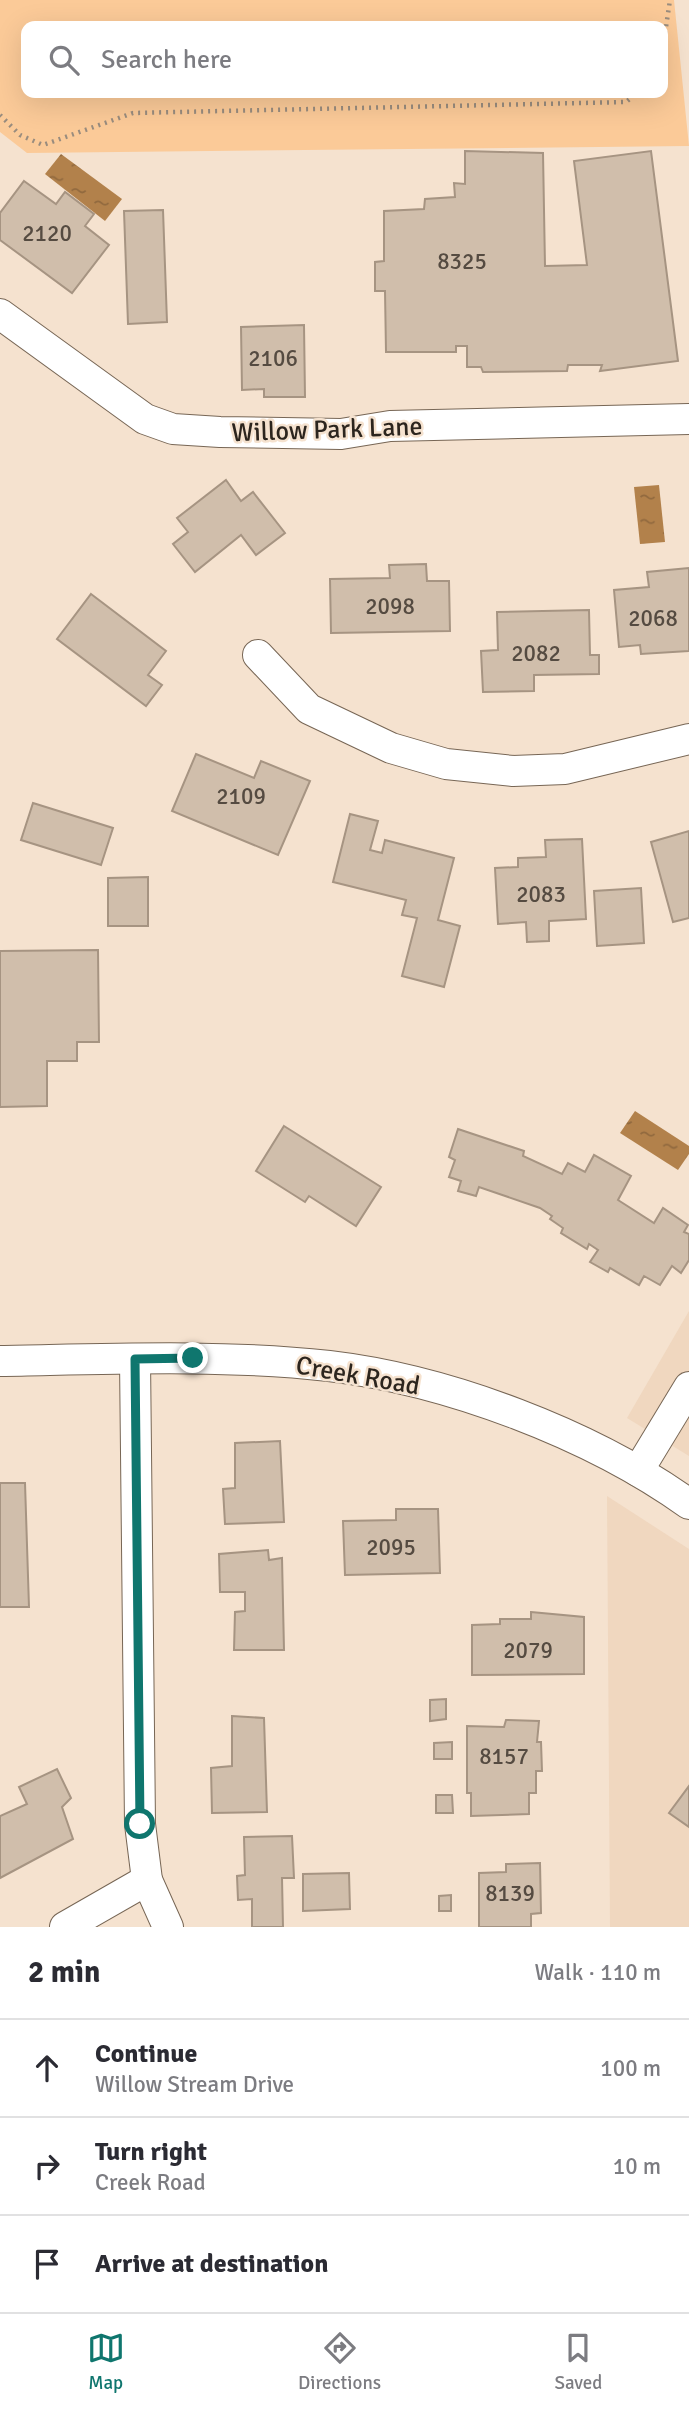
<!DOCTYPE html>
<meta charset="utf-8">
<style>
body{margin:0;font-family:Signika,sans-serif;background:#f7f7f7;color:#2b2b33}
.stop{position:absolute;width:21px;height:21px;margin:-16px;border:5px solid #0f766e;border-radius:50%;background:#fff}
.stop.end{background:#0f766e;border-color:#fff;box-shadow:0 2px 7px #0008}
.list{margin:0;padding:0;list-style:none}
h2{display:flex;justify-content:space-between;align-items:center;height:91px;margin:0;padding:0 28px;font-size:30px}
h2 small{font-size:23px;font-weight:400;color:#7c7c81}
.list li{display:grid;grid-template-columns:46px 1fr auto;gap:21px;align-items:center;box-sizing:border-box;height:98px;padding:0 28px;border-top:2px solid #e1e1e2}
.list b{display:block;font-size:26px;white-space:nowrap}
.list p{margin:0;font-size:23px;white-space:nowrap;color:#7c7c81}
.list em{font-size:23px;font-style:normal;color:#7c7c81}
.icon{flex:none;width:38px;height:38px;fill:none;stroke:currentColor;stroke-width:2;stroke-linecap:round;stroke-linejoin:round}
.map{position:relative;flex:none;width:689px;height:1927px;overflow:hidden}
.search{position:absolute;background:#fff;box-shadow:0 7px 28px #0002;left:21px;right:21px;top:21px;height:77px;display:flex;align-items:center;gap:18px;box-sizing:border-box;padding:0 24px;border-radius:14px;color:#7c7c81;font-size:26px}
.sheet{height:385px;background:#fff}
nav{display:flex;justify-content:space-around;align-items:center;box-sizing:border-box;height:98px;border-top:2px solid #e1e1e2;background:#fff;font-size:19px;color:#7c7c81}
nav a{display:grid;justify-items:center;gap:4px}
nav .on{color:#0f766e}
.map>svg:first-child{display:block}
</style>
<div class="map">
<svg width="689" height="1927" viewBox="0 0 689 1927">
<defs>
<pattern id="water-ripples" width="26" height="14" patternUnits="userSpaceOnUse" patternTransform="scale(1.75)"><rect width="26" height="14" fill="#b2814b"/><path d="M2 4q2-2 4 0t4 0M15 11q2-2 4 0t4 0" fill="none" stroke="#91693e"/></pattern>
</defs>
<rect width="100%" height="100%" fill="#f5e2cf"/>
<g fill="#f0d7bf">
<path d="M 689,1311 L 689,1456 L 627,1418 Z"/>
<path d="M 607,1496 L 689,1549 L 689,1927 L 610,1927 Z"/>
</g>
<path fill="#fbca98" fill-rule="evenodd" d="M 0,0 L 674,0 L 689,146 L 27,153 L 0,132 ZM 26,26 L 663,26 L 663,93 L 26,93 Z"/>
<g fill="url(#water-ripples)">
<path d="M 61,154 L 122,199 L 105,221 L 45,174 Z"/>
<path d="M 659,485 L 665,542 L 640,544 L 634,487 Z"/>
<path d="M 635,1111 L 689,1146 L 689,1154 L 678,1170 L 620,1133 Z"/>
</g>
<g fill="#d0beab" stroke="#a69482" stroke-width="2">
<path d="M 465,151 L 543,153 L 545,266 L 587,265 L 574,161 L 651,151 L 678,361 L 600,371 L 602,365 L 568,365 L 567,371 L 483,372 L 481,367 L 467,367 L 467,346 L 456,346 L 456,352 L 386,352 L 385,291 L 375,291 L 375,262 L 384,261 L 384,211 L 424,209 L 425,199 L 455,197 L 454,183 L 465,184 Z"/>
<path d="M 24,181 L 56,204 L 65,192 L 94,214 L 85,226 L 109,245 L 72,293 L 0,240 L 0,213 Z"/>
<path d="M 163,210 L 167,322 L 128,324 L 124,211 Z"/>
<path d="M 304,325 L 305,397 L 264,397 L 264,389 L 242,390 L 241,327 Z"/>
<path d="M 226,480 L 241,501 L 253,492 L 285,533 L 256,555 L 241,535 L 195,572 L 173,544 L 188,532 L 177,518 Z"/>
<path d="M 426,564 L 427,581 L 449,581 L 450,631 L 331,633 L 330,579 L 390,578 L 389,565 Z"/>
<path d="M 689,568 L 689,651 L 641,654 L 640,645 L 619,647 L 614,590 L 649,587 L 647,572 Z"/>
<path d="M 91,594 L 166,651 L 148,675 L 162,685 L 146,706 L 57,639 Z"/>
<path d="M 589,610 L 590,655 L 599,655 L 599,674 L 534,675 L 534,691 L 483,692 L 481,651 L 498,650 L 497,612 Z"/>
<path d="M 196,754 L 254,778 L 261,761 L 310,781 L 278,855 L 172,811 Z"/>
<path d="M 33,803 L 113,828 L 101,865 L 21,840 Z"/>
<path d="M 350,814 L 378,821 L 370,850 L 382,853 L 385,840 L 454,858 L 438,920 L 460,926 L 444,987 L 402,976 L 417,918 L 402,915 L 406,900 L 333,882 Z"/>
<path d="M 689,831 L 689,918 L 673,922 L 651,842 Z"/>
<path d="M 582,839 L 586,919 L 549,921 L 549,941 L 527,942 L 526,922 L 498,924 L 495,868 L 518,867 L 518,858 L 546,857 L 545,840 Z"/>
<path d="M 148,877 L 148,926 L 108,926 L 108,878 Z"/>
<path d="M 641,888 L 644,943 L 597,946 L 594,891 Z"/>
<path d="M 98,950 L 99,1042 L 77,1042 L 77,1061 L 47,1061 L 47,1106 L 0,1107 L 0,951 Z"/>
<path d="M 284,1126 L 381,1187 L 356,1226 L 309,1196 L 305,1202 L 256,1171 Z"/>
<path d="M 458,1129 L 524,1151 L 523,1156 L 562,1174 L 568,1163 L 585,1172 L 594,1155 L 631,1176 L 618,1200 L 654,1223 L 663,1208 L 688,1225 L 684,1232 L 689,1234 L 689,1260 L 681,1273 L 672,1266 L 660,1285 L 644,1276 L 639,1285 L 610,1268 L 608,1272 L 590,1262 L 598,1250 L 589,1244 L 587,1249 L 561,1233 L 563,1228 L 550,1219 L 552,1216 L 540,1208 L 479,1187 L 476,1196 L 458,1191 L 461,1181 L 449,1177 L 455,1160 L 449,1157 Z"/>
<path d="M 280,1441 L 284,1522 L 225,1524 L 223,1489 L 235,1488 L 235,1443 Z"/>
<path d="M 0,1483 L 25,1483 L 29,1607 L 0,1607 Z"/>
<path d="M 396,1509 L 438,1509 L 440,1573 L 345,1575 L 343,1521 L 396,1520 Z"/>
<path d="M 268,1550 L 269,1560 L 282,1558 L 284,1650 L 234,1650 L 235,1612 L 245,1611 L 245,1592 L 220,1592 L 219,1554 Z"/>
<path d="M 531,1612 L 584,1617 L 584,1674 L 472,1675 L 472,1625 L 500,1624 L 500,1619 L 531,1619 Z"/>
<path d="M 446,1699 L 446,1719 L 430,1721 L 430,1700 Z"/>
<path d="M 232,1716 L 264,1718 L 267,1812 L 212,1813 L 211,1768 L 232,1766 Z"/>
<path d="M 506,1720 L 539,1721 L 537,1742 L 541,1742 L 542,1771 L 536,1771 L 536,1793 L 529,1793 L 529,1814 L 471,1816 L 471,1793 L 467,1793 L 467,1726 L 504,1727 Z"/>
<path d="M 452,1742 L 452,1759 L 434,1759 L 434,1743 Z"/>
<path d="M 57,1769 L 71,1798 L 62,1807 L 73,1839 L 0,1878 L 0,1816 L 27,1804 L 19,1787 Z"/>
<path d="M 689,1786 L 689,1827 L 669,1813 Z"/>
<path d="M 436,1795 L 452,1795 L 453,1813 L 436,1813 Z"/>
<path d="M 292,1836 L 294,1878 L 282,1878 L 283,1927 L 252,1927 L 252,1899 L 238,1900 L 237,1876 L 245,1875 L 244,1837 Z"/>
<path d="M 540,1863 L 541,1913 L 531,1914 L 531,1927 L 479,1927 L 479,1873 L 506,1872 L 506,1864 Z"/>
<path d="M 349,1873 L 350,1909 L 303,1911 L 303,1874 Z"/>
<path d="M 451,1895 L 451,1911 L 439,1911 L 439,1896 Z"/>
</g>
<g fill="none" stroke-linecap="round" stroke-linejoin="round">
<g stroke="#765" stroke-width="32">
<g id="minor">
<path d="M 0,314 L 145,419 L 173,429 L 220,432 L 341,434 L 390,426 L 689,419"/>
<path d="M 258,655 L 309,709 L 391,748 L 446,764 L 513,771 L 565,769 L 689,739"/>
<path d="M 135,1359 L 140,1824 L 147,1880 L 168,1927"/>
<path d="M 0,1361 C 110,1359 220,1354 329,1366 C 448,1380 591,1434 689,1504"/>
<path d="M 638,1471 L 689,1387"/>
<path d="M 65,1927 L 147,1880"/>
</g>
</g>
<g stroke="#998c7e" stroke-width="4.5" stroke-dasharray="2 5" stroke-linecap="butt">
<path d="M 663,47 L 670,0"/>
<path d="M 0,115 L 20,135 L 43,145 L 133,113 L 626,102 L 637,93"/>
</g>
<use href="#minor" stroke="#fff" stroke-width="30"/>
</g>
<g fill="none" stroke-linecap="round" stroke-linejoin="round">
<path stroke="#0f766e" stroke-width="9" d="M 140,1824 L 135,1359 L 193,1358"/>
</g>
<g text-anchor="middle" stroke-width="5" stroke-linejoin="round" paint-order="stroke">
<g font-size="23" fill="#554b41">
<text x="47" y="241">2120</text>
<text x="462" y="269">8325</text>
<text x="273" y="366">2106</text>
<text x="390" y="614">2098</text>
<text x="653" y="626">2068</text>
<text x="536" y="661">2082</text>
<text x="241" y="804">2109</text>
<text x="541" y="902">2083</text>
<text x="391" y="1555">2095</text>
<text x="528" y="1658">2079</text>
<text x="504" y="1764">8157</text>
<text x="510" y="1901">8139</text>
</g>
<g font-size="26" fill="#2c251e" stroke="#f5e2cf">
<text transform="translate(327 429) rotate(-2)" y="9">Willow Park Lane</text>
<text transform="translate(358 1375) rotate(10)" y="9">Creek Road</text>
</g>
</g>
</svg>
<div class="stop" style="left:140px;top:1824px"></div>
<div class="stop end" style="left:193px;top:1358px"></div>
<div class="search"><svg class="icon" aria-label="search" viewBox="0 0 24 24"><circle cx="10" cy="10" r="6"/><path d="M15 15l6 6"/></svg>Search here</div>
</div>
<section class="sheet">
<h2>2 min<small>Walk · 110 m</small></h2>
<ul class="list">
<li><svg class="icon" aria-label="ahead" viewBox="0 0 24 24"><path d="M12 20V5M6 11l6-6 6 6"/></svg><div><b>Continue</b><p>Willow Stream Drive</p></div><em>100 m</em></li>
<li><svg class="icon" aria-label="right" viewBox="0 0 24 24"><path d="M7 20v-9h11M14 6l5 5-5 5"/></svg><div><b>Turn right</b><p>Creek Road</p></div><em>10 m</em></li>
<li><svg class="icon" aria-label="arrive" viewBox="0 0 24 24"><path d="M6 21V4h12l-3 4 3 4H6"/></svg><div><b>Arrive at destination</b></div></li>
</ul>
</section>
<nav>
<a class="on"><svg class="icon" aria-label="map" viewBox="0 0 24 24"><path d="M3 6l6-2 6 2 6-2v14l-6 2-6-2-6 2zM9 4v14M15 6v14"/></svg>Map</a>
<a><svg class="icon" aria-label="directions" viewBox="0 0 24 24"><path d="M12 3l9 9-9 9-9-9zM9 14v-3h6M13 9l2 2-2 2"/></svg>Directions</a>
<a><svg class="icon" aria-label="saved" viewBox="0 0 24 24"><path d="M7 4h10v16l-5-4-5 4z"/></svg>Saved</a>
</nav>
